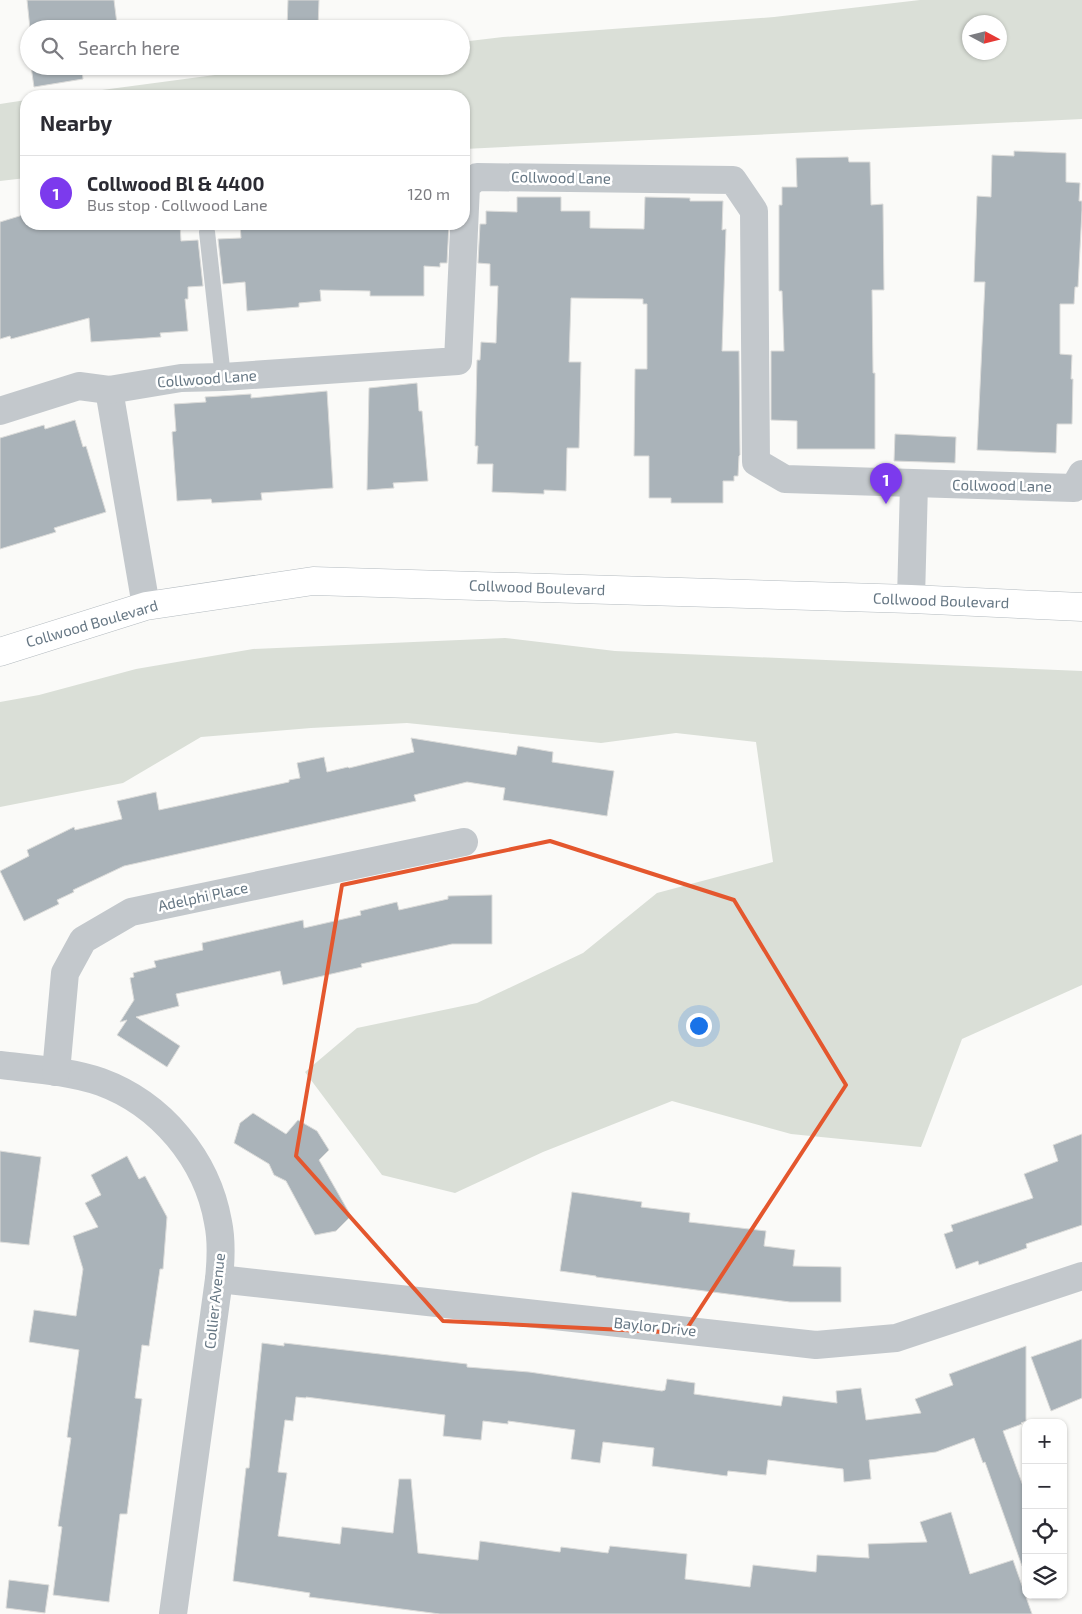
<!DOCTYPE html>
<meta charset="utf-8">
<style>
body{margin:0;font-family:"Exo 2",sans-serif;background:#f7f7f7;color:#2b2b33}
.controls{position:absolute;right:15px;bottom:15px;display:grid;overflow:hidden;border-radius:10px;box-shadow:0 1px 4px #0004}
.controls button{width:45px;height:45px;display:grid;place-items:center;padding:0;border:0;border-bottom:1px solid #e1e1e2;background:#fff;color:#2b2b33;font:25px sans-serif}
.compass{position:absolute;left:962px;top:15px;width:45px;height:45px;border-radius:50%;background:#fff;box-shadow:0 1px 4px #0004;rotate:97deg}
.you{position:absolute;left:698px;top:1025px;width:18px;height:18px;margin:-12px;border:4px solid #fff;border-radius:50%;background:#1a73e8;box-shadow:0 0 0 8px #1a73e833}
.badge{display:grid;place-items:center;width:32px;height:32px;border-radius:50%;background:#7c3aed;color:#fff;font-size:16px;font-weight:700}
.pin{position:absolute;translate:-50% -41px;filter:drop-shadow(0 1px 2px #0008)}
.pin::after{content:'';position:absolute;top:26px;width:18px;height:15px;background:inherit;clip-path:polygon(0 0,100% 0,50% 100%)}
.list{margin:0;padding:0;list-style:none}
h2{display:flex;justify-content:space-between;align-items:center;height:65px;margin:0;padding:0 20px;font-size:21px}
h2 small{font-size:16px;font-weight:400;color:#7c7c81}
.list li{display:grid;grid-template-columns:32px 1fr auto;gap:15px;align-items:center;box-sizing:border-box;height:75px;padding:0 20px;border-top:1px solid #e1e1e2}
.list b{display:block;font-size:19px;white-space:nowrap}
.list p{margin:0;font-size:16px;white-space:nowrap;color:#7c7c81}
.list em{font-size:16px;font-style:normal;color:#7c7c81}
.icon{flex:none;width:28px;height:28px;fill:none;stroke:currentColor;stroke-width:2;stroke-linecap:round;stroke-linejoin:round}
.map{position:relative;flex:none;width:1082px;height:1614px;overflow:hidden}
.search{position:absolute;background:#fff;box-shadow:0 1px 4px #0004;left:20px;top:20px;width:450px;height:55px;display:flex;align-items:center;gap:12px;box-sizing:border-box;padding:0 18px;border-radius:28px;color:#7c7c81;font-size:19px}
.panel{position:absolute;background:#fff;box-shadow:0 1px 4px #0004;left:20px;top:90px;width:450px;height:140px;border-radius:20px}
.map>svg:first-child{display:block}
</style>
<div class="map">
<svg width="1082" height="1614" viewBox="0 0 1082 1614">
<rect width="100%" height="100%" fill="#fafaf8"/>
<g fill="#dadfd7" fill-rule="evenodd">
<path d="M 920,0 L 1082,0 L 1082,119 L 464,149 L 464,96 L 57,96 L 282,66 L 461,66 L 461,42 L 503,37 L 774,17 ZM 970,22 L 1000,22 L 1000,52 L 970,52 Z"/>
<path d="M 26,100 L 26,178 L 0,181 L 0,104 Z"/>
<path d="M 505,638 L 615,651 L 1082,671 L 1082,985 L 962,1039 L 921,1147 L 791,1134 L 672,1101 L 543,1152 L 455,1193 L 382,1175 L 305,1072 L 357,1028 L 477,1003 L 583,953 L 657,893 L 773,862 L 756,742 L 676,733 L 601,743 L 407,723 L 311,728 L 201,737 L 123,783 L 0,807 L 0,702 L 39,695 L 136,669 L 253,649 Z"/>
</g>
<g fill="#aab3b9" stroke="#dcdcda">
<path d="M 27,0 L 114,0 L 117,24 L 122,23 L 123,29 L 30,29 Z"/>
<path d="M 288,0 L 319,0 L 318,29 L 287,29 Z"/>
<path d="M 31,66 L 113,66 L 82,71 L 83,79 L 34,87 Z"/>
<path d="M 1014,151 L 1066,153 L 1066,182 L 1080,183 L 1079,201 L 1082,201 L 1082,210 L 1078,287 L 1075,287 L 1074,304 L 1060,304 L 1060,354 L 1072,355 L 1071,379 L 1073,379 L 1072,424 L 1057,424 L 1056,453 L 977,450 L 985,282 L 974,282 L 977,196 L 991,197 L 992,155 L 1014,156 Z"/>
<path d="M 848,157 L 849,162 L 870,162 L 871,205 L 883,204 L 884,290 L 872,290 L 873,373 L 875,373 L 875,449 L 797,449 L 797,421 L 771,420 L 771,351 L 784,351 L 782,291 L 779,291 L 779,205 L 782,205 L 782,187 L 797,187 L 796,158 Z"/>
<path d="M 517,197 L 561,197 L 561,211 L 590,211 L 590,228 L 644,229 L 645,197 L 690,198 L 690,201 L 723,201 L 722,230 L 726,229 L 722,351 L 739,351 L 740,455 L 739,456 L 738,476 L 734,476 L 734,481 L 723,481 L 723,503 L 671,503 L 671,498 L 649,498 L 649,456 L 634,456 L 635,369 L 647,369 L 647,304 L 643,304 L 643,299 L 571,298 L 569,362 L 581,362 L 579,448 L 567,448 L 566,491 L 544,490 L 544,494 L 492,492 L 493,464 L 477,464 L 478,446 L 475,446 L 477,360 L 480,360 L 481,342 L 496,343 L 498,286 L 490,286 L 490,264 L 478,263 L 480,224 L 486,224 L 486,211 L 517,212 Z"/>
<path d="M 26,214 L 26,224 L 51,224 L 52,227 L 105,224 L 180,224 L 181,241 L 198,240 L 203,286 L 188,287 L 188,299 L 185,299 L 188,331 L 160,333 L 161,337 L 91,342 L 89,318 L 11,339 L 10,336 L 0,339 L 0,222 Z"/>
<path d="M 240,224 L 449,224 L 447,263 L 440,263 L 440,267 L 424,266 L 424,296 L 370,296 L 370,291 L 320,290 L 321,301 L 299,303 L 299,307 L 247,311 L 245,282 L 223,284 L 218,239 L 241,238 Z"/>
<path d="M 417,383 L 419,411 L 422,411 L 428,481 L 393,483 L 394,488 L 367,490 L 369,388 Z"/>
<path d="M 327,391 L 333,488 L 261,493 L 262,500 L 212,503 L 211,499 L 177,501 L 172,432 L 176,431 L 174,404 L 206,402 L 205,397 L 251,394 L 251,398 Z"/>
<path d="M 75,420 L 83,447 L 86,446 L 106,512 L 54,528 L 56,532 L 0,549 L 0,438 L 44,425 L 45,429 Z"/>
<path d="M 895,434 L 956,437 L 955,463 L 894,461 Z"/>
<path d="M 411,738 L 516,755 L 518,746 L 553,752 L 552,762 L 614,771 L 607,816 L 503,800 L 505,788 L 467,782 L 414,795 L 416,801 L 124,866 L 73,890 L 74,892 L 57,900 L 59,904 L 24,921 L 0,871 L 29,856 L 27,850 L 74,827 L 75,830 L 122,819 L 117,801 L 156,792 L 159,810 L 289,782 L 289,780 L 300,778 L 297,763 L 324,757 L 327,772 L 348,767 L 349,768 L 414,752 Z"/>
<path d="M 492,895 L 492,944 L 452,944 L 361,964 L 362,967 L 283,985 L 280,971 L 176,994 L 179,1006 L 136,1017 L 180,1046 L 167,1067 L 117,1035 L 127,1020 L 120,1022 L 134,1000 L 130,978 L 134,977 L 133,973 L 156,967 L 154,961 L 203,950 L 202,943 L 303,920 L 304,928 L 361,915 L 360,911 L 397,902 L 399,910 L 448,899 L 448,896 Z"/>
<path d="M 253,1113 L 286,1134 L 298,1120 L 317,1131 L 329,1150 L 319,1160 L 351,1216 L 336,1231 L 315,1235 L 286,1181 L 274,1175 L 269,1164 L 234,1143 L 240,1123 Z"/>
<path d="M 1082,1134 L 1082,1225 L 1026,1244 L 1027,1248 L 979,1265 L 978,1261 L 956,1269 L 944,1234 L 953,1231 L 951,1225 L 1033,1198 L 1024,1174 L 1058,1161 L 1053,1145 Z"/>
<path d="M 0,1151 L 41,1157 L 29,1245 L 0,1242 Z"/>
<path d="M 127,1156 L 139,1179 L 145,1176 L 167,1217 L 163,1269 L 160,1269 L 149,1346 L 142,1345 L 135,1398 L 142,1399 L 127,1514 L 120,1514 L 109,1602 L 53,1595 L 62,1527 L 58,1526 L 71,1438 L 67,1437 L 79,1350 L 29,1342 L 34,1310 L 76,1316 L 83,1269 L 73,1236 L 98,1227 L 85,1203 L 101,1195 L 91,1175 Z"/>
<path d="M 572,1192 L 642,1202 L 641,1207 L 690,1213 L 689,1222 L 766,1231 L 764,1246 L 795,1250 L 793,1266 L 841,1267 L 841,1302 L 790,1302 L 596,1277 L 596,1276 L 560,1271 Z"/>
<path d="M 1082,1339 L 1082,1398 L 1051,1411 L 1031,1357 Z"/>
<path d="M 262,1343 L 284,1346 L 284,1343 L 467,1364 L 467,1367 L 529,1372 L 662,1391 L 665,1390 L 667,1379 L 695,1383 L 694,1394 L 781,1406 L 783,1396 L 837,1403 L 836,1391 L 861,1388 L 866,1420 L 921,1413 L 915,1399 L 953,1385 L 949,1374 L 1026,1346 L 1026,1421 L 1021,1423 L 1022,1424 L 1003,1431 L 1026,1494 L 1026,1565 L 1022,1566 L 985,1462 L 983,1463 L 974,1438 L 936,1452 L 869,1460 L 871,1479 L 844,1482 L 843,1469 L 768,1460 L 766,1475 L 728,1471 L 727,1476 L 652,1466 L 654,1448 L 603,1442 L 600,1463 L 571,1459 L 575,1430 L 508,1421 L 508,1424 L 483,1421 L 481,1440 L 443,1436 L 445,1415 L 306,1397 L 306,1398 L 296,1397 L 293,1421 L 285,1420 L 278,1472 L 287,1473 L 278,1536 L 340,1544 L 342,1527 L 393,1533 L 399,1479 L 411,1479 L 418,1553 L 478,1560 L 480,1541 L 560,1552 L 561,1547 L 608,1553 L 610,1546 L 687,1554 L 685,1579 L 750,1587 L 753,1565 L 816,1572 L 817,1555 L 869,1558 L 868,1544 L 927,1542 L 920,1522 L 951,1512 L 970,1574 L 1013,1560 L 1032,1614 L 440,1614 L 309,1597 L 310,1593 L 233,1581 L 246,1468 L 249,1468 Z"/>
<path d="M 9,1580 L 49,1585 L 45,1613 L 6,1608 Z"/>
</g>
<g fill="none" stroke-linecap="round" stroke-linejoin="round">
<g stroke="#b3babf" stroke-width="29">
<path id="secondary" d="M 0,652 L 146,606 L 313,581 L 911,599 L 1082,607"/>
</g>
<path stroke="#c3c8cc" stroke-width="16" d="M 207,232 L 223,377"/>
<g stroke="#c3c8cc" stroke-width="28">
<path d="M 109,390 L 146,606"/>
<path d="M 0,411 L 79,386 L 109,390 L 181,378 L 223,377 L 458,361 L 466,186 L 477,177 L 733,180 L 754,211 L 756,462 L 785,479 L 1074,488 L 1082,474"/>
<path d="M 911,599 L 914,484"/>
<path d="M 0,1065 C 33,1069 69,1071 101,1082 C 161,1104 207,1159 218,1222 C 222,1241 221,1260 219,1279 L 173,1614"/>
<path d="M 56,1072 L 65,973 L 83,940 L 131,912 L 464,842"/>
<path d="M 219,1279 L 816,1345 L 896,1338 L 1082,1276"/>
</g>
<use href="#secondary" stroke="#fff" stroke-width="28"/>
</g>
<path fill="none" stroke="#e4572e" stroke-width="4" stroke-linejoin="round" d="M 550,841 L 734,900 L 846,1085 L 684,1333 L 443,1321 L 296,1156 L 342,885 Z"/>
<g text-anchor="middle" stroke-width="5" stroke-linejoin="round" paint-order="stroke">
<g font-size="15" fill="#657683" stroke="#fff">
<text transform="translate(561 178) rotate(1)" y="5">Collwood Lane</text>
<text transform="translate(207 379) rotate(-4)" y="5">Collwood Lane</text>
<text transform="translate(1002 486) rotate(1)" y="5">Collwood Lane</text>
<text transform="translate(537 588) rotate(2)" y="5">Collwood Boulevard</text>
<text transform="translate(941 601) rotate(2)" y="5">Collwood Boulevard</text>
<text transform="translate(92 624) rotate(-16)" y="5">Collwood Boulevard</text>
<text transform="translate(203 897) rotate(-12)" y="5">Adelphi Place</text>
<text transform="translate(215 1301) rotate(-84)" y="5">Collier Avenue</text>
<text transform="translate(655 1327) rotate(6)" y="5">Baylor Drive</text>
</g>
</g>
</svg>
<div class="controls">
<button>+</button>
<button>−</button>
<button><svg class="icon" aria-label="locate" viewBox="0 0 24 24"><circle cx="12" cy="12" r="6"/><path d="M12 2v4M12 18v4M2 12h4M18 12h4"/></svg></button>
<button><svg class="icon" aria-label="layers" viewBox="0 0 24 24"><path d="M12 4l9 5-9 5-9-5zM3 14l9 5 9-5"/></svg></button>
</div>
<svg class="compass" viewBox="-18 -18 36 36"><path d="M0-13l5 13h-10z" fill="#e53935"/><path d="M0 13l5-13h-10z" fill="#7c7c81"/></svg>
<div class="you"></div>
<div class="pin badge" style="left:886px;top:504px">1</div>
<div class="search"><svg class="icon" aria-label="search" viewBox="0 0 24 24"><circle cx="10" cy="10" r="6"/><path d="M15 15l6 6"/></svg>Search here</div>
<section class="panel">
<h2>Nearby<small></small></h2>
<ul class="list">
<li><span class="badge">1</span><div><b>Collwood Bl &amp; 4400</b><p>Bus stop · Collwood Lane</p></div><em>120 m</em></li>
</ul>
</section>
</div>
